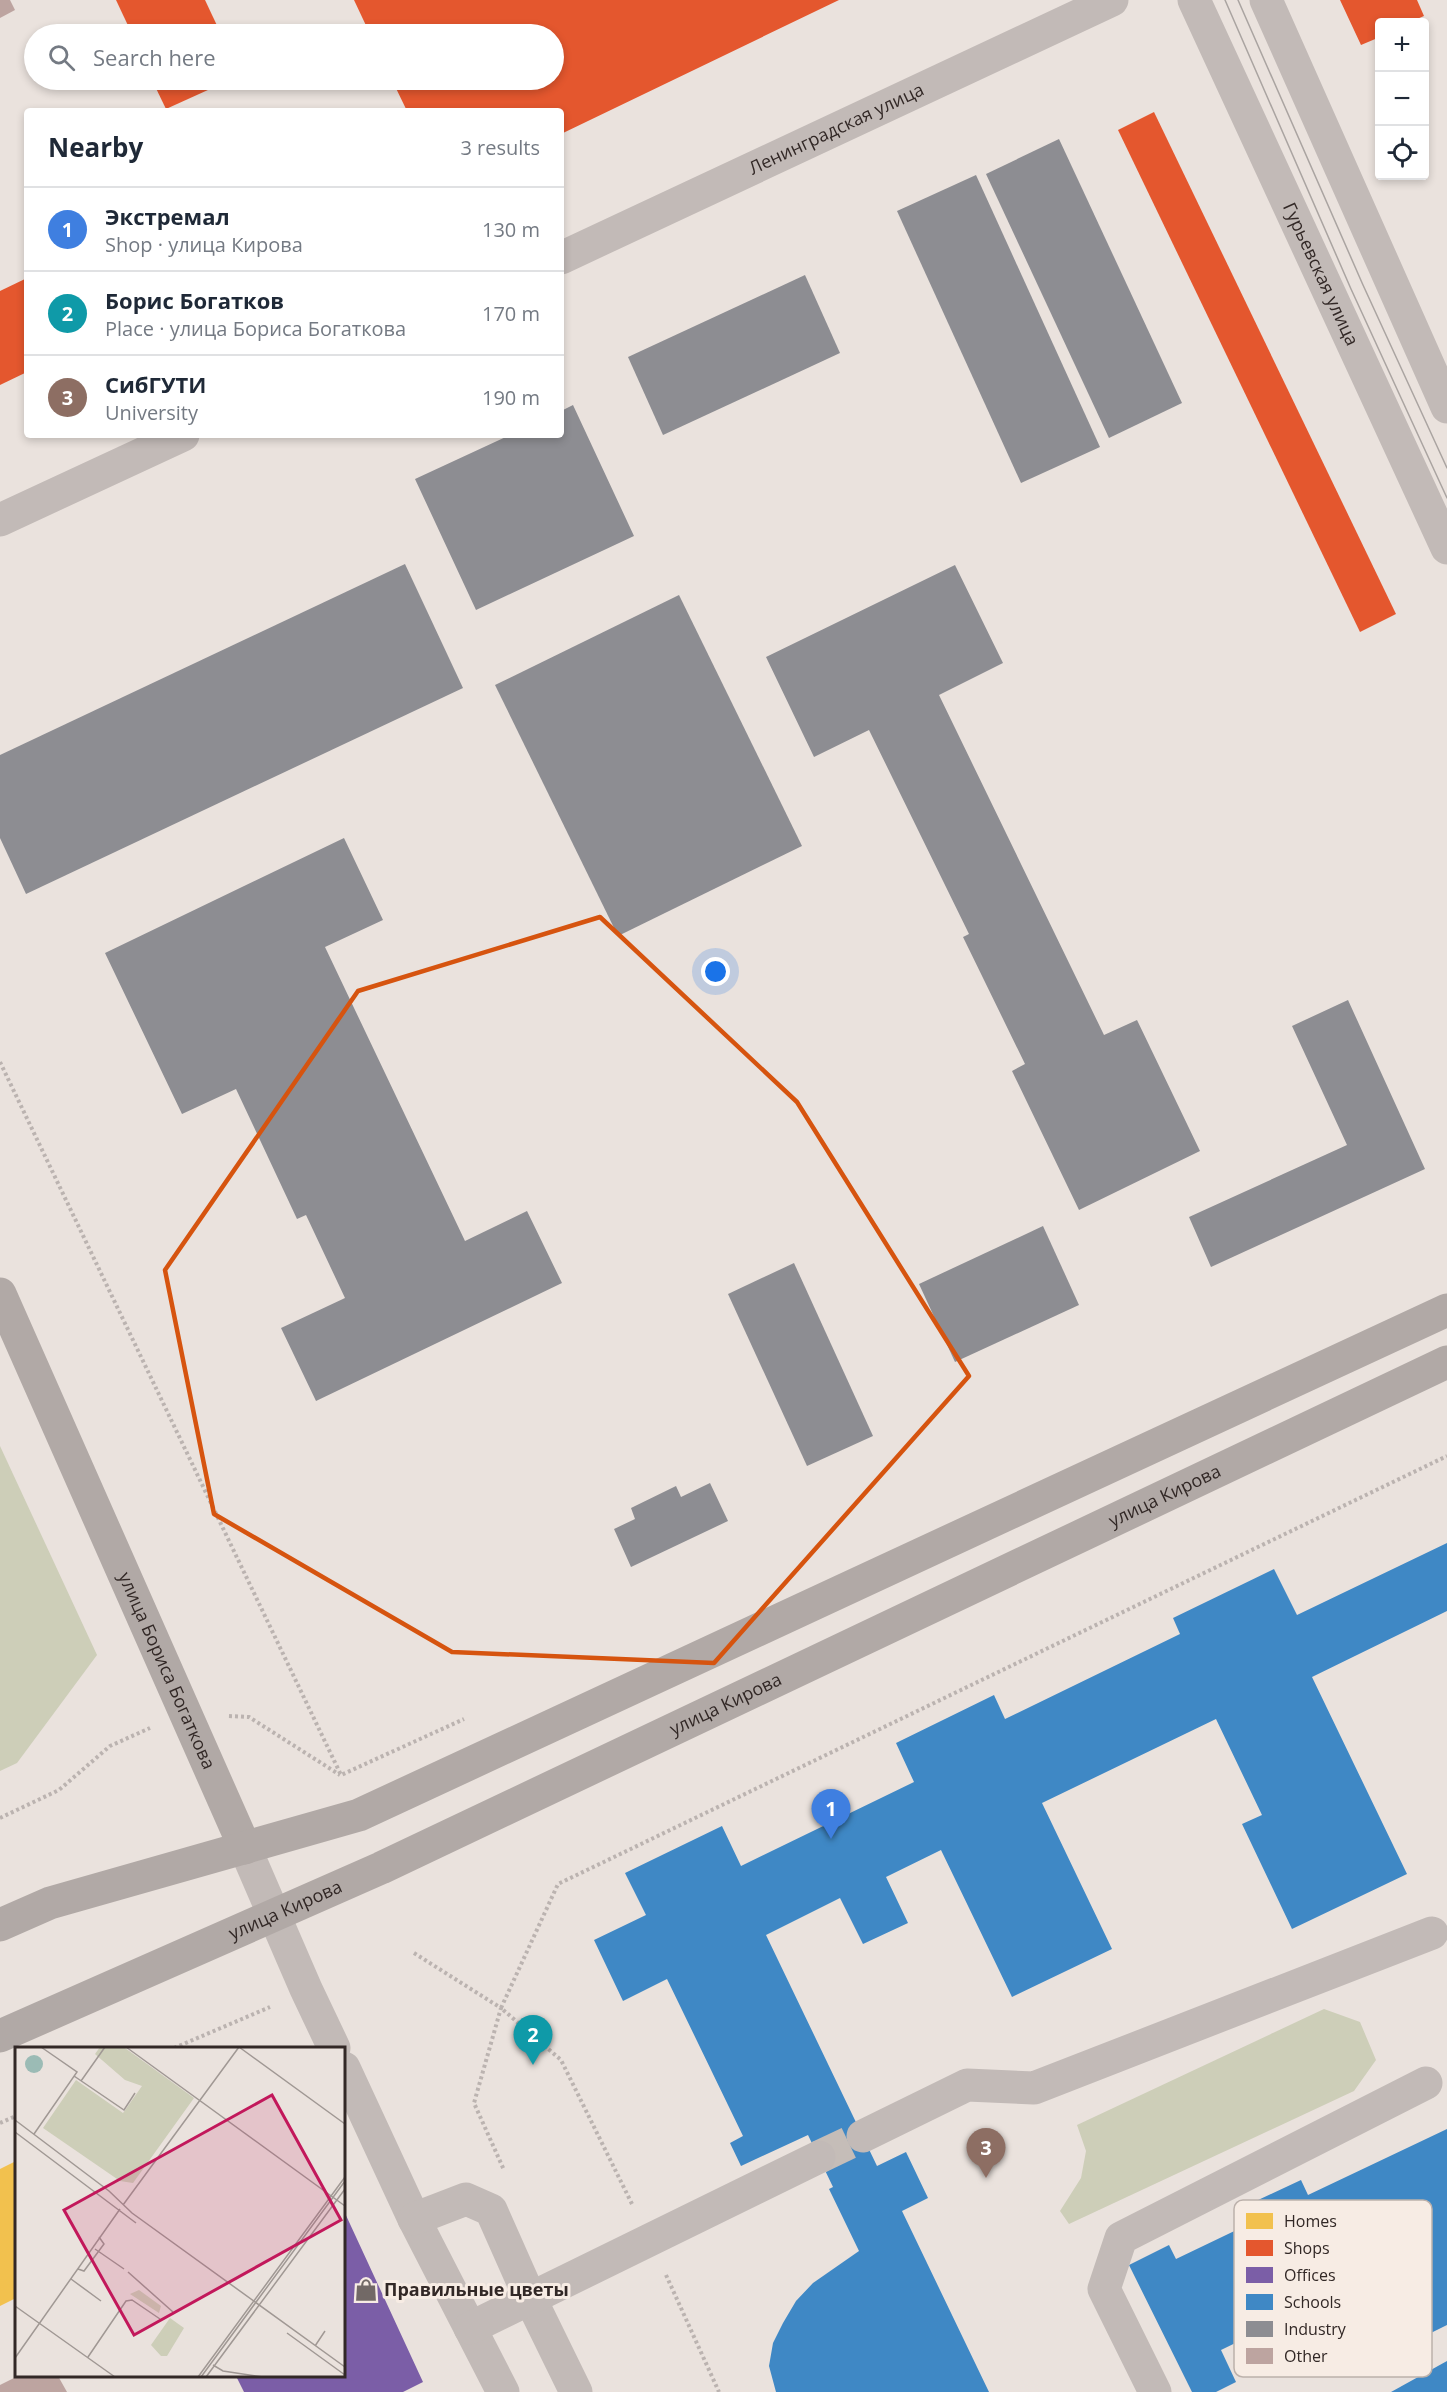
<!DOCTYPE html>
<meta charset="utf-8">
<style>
body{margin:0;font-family:"Open Sans",sans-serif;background:#f6f6f7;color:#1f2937}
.controls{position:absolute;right:18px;top:18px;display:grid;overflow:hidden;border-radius:6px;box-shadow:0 3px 9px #0003}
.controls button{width:54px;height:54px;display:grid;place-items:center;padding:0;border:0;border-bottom:2px solid #e0e1e3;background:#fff;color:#1f2937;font:30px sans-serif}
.you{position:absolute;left:716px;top:972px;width:21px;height:21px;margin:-15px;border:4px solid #fff;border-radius:50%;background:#1a73e8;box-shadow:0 0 0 9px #1a73e833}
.badge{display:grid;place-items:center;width:39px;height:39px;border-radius:50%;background:#1a73e8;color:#fff;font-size:20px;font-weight:700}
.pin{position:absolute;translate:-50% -50px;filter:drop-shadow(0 2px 3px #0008)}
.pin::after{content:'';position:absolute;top:32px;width:21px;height:18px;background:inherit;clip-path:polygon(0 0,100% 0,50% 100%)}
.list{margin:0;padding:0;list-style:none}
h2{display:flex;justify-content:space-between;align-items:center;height:78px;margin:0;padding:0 24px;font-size:26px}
h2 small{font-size:20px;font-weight:400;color:#747a83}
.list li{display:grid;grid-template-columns:39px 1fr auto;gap:18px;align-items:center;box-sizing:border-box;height:84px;padding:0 24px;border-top:2px solid #e0e1e3}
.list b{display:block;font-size:22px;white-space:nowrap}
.list p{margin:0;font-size:20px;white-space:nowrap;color:#747a83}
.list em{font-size:20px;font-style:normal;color:#747a83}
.icon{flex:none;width:33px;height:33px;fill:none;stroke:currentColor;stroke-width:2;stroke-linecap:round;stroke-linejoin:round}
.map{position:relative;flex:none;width:1447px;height:2392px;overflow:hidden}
.search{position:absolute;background:#fff;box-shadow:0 3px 9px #0003;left:24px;top:24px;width:540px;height:66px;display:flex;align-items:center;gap:15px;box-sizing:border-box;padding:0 21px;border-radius:33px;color:#747a83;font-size:22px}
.panel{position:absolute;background:#fff;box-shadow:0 3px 9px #0003;left:24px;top:108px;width:540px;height:330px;border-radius:6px}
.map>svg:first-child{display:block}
</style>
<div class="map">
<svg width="1447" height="2392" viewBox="0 0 1447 2392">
<rect width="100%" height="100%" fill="#eae2dd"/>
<g fill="#cdceb8">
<path d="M 0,1446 L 97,1655 L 17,1763 L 0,1771 Z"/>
<path d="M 1324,2009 L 1360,2022 L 1376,2060 L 1354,2091 L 1069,2224 L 1060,2211 L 1081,2178 L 1086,2151 L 1077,2125 Z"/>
</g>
<path fill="#f2c14e" d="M 16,2161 L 16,2298 L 0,2306 L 0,2169 Z"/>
<g fill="#e4572e">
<path d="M 116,0 L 205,0 L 221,34 L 132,34 Z"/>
<path d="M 354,0 L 839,0 L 561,134 L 561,111 L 407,111 L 392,80 L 554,80 L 554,34 L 370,34 Z"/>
<path d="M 1340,0 L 1417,0 L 1424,16 L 1410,22 L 1380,22 L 1380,37 L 1361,45 Z"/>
<path d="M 152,80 L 230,80 L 166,109 Z"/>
<path d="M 1154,112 L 1396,614 L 1360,632 L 1118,130 Z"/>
<path d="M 27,278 L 27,372 L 0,385 L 0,291 Z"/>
</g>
<path fill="#7b5ea7" d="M 344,2211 L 423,2382 L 403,2392 L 244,2392 L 236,2376 L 344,2376 Z"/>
<g fill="#3f88c5">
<path d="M 1447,1543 L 1447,1611 L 1312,1677 L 1407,1874 L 1292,1929 L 1242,1824 L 1262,1815 L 1216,1719 L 1042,1803 L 1112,1949 L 1012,1997 L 941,1850 L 886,1877 L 908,1923 L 863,1944 L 840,1898 L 766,1935 L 877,2166 L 906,2152 L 928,2198 L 902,2211 L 989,2392 L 776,2392 L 769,2366 L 773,2343 L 783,2323 L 796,2301 L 813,2283 L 859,2251 L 829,2189 L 833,2187 L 808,2135 L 741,2166 L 730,2143 L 743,2136 L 667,1979 L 623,2001 L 594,1940 L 646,1915 L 625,1873 L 722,1826 L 741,1866 L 914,1782 L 896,1743 L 994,1695 L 1005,1719 L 1180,1634 L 1173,1618 L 1274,1569 L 1297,1615 Z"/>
<path d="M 1447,2129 L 1447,2325 L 1346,2375 L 1312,2306 L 1221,2350 L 1236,2382 L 1216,2392 L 1192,2392 L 1129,2265 L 1169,2245 L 1176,2259 L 1249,2224 L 1241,2208 L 1301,2180 L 1308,2195 Z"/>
<path d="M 1447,2361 L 1447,2392 L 1391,2392 Z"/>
</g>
<g fill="#8d8d92">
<path d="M 1059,139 L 1182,403 L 1109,438 L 986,174 Z"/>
<path d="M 976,175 L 1100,447 L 1021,483 L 897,211 Z"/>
<path d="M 805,275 L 840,353 L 663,435 L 628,357 Z"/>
<path d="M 573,405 L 634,536 L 476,610 L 415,479 L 510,435 L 561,435 L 561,411 Z"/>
<path d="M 405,564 L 463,688 L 26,894 L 0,838 L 0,755 Z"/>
<path d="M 955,565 L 1003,663 L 939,695 L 1104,1035 L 1137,1020 L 1200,1151 L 1079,1210 L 1012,1071 L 1025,1064 L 963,937 L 969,934 L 869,730 L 814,757 L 766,657 Z"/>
<path d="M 679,595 L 802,846 L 618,936 L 495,685 Z"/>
<path d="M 344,838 L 383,920 L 325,947 L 465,1241 L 527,1211 L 562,1283 L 316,1401 L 281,1328 L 345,1298 L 306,1215 L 297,1219 L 236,1089 L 182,1114 L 105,953 Z"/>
<path d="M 1348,1000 L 1425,1169 L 1211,1267 L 1189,1217 L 1347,1145 L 1292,1026 Z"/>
<path d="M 1043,1226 L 1079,1305 L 955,1362 L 919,1284 Z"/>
<path d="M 794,1263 L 873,1436 L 807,1466 L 728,1294 Z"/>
<path d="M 710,1483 L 728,1521 L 631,1567 L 614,1529 L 635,1519 L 631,1508 L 676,1486 L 681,1497 Z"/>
</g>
<g fill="#bda4a0">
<path d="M 0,0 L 10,0 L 15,10 L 0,18 Z"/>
<path d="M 18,2376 L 58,2376 L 67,2392 L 0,2392 L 0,2385 Z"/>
</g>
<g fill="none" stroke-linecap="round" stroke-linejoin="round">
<path stroke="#c5bdb8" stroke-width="33" stroke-dasharray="33 16" stroke-linecap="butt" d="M 819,2157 L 863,2136"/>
<g stroke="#bbb3b0" stroke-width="4" stroke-dasharray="3 3" stroke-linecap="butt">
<path d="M 0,1062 L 341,1775 L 464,1719"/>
<path d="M 229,1716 L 249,1717 L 340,1775"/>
<path d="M 0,1818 L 59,1790 L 110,1746 L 150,1728"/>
<path d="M 414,1953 L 501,2008 L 474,2103 L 504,2170"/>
<path d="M 174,2048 L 270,2007"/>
<path d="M 0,2123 L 16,2116"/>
<path d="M 632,2204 L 561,2060 L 501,2008 L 558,1884 L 1447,1456"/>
<path d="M 666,2275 L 719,2392"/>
</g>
<g stroke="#c2bab7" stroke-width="33">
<path id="s1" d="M 1194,0 L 1447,548"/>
<path d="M 1266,0 L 1447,407"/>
<path id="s2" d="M 561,258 L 1112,0"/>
<path d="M 0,520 L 183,435"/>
<path d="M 245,1848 L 306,1989 L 334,2048"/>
<path d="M 344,2068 L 414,2219 L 503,2392"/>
<path d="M 863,2136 L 967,2085 L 1034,2088 L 1432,1933"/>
<path d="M 414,2219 L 466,2199 L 491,2210 L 530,2298 L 576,2392"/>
<path d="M 470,2328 L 819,2157"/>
<path d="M 1155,2392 L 1104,2289 L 1121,2238 L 1426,2083"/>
</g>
<g stroke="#b1a9a6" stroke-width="33">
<path id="s3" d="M 0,1294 L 245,1848"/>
<path d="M 0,1925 L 50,1903 L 359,1815 L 1447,1310"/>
<path id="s4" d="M 0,2036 L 381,1868 L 1447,1362"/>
</g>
<g stroke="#aaa4a1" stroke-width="1.5">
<path d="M 1225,0 L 1351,289 L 1447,498"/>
<path d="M 1238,0 L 1363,285 L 1447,468"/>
</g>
</g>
<path fill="none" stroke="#d6540f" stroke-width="4.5" stroke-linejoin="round" d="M 600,917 L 797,1102 L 969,1376 L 714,1663 L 452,1652 L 214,1514 L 165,1270 L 358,991 Z"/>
<defs>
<g id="shop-bare" transform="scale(1.8)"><path d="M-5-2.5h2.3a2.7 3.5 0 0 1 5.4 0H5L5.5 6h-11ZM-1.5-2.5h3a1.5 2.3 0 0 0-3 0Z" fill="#726966" stroke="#f7ece4" stroke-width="2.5" paint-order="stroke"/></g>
</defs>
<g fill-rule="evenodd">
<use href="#shop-bare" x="366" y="2290"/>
</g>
<g text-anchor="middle" stroke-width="6" stroke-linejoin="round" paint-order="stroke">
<g font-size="18" fill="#322826" stroke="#f7ece4">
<text dy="6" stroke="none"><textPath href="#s2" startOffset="304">Ленинградская улица</textPath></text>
<text dy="6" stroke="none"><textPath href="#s1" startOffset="302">Гурьевская улица</textPath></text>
<text dy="6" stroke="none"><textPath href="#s4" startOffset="1284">улица Кирова</textPath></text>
<text dy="6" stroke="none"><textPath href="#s3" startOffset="412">улица Бориса Богаткова</textPath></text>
<text dy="6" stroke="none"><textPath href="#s4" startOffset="798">улица Кирова</textPath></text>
<text dy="6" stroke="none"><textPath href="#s4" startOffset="312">улица Кирова</textPath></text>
</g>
<g font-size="18" font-weight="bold" fill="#322826" stroke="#f7ece4" text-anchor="start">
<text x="384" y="2296">Правильные цветы</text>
</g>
</g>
<g transform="translate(15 2047)">
<rect width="330" height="330" fill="#eae2dd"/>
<path d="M 85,0 L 110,1 L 179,51 L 118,136 L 105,134 L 28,81 L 61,33 L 108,66 L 127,39 L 110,33 L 80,7 ZM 124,243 L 146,259 L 144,266 L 115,247 ZM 155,271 L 169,281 L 152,309 L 146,309 L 136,298 Z" fill="#cdceb8"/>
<path d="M10 17a9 9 0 1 1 18 0a9 9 0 1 1-18 0Z" fill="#9bbbb5"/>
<path fill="none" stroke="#a09894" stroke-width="1.5" d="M 111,0 L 330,159M 224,0 L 330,77M 59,29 L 109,63 L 120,46M 66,34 L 90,0M 0,73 L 94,144 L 117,166 L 330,320M 0,85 L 121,176M 19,87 L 62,25 L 26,0M 108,158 L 224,0M 80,202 L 109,222M 63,222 L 69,224 L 89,197 L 84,190M 113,225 L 158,265M 56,232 L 86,254M 0,259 L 100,330M 272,286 L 330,328M 300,299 L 310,284M 73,310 L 111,254 L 117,253 L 145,272M 0,311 L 105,162M 198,318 L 208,324 L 248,330M 183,330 L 330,130M 186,330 L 330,134M 191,330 L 330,142"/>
<path fill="#c2185b" fill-opacity="0.15" stroke="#c2185b" stroke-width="3" d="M 257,48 L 326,173 L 119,288 L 49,163 Z"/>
<rect width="330" height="330" fill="none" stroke="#322826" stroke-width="3"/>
</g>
<rect x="1234" y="2200" width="198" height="177" rx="9" fill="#f7ece4" stroke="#bcb1ab" stroke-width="1.5"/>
<rect x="1246" y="2213" width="27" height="16" fill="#f2c14e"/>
<rect x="1246" y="2240" width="27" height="16" fill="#e4572e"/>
<rect x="1246" y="2267" width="27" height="16" fill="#7b5ea7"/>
<rect x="1246" y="2294" width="27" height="16" fill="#3f88c5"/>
<rect x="1246" y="2321" width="27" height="16" fill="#8d8d92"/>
<rect x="1246" y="2348" width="27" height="16" fill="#bda4a0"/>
<g font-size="16" fill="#322826">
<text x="1284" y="2227">Homes</text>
<text x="1284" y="2254">Shops</text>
<text x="1284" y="2281">Offices</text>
<text x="1284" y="2308">Schools</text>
<text x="1284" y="2335">Industry</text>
<text x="1284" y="2362">Other</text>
</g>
</svg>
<div class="controls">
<button>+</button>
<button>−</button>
<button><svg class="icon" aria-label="locate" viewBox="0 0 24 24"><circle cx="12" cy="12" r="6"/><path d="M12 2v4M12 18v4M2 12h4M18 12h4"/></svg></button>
</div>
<div class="you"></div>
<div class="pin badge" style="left:831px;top:1839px;background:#3f7fe0">1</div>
<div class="pin badge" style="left:533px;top:2065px;background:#0f9aa8">2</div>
<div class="pin badge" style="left:986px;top:2178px;background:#8d6e63">3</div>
<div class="search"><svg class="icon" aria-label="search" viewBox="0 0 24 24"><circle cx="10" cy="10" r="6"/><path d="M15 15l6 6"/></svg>Search here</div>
<section class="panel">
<h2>Nearby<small>3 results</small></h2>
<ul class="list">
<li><span class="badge" style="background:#3f7fe0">1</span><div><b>Экстремал</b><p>Shop · улица Кирова</p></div><em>130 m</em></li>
<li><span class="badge" style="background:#0f9aa8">2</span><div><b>Борис Богатков</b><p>Place · улица Бориса Богаткова</p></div><em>170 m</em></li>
<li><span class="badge" style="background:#8d6e63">3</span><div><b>СибГУТИ</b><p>University</p></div><em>190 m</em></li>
</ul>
</section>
</div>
